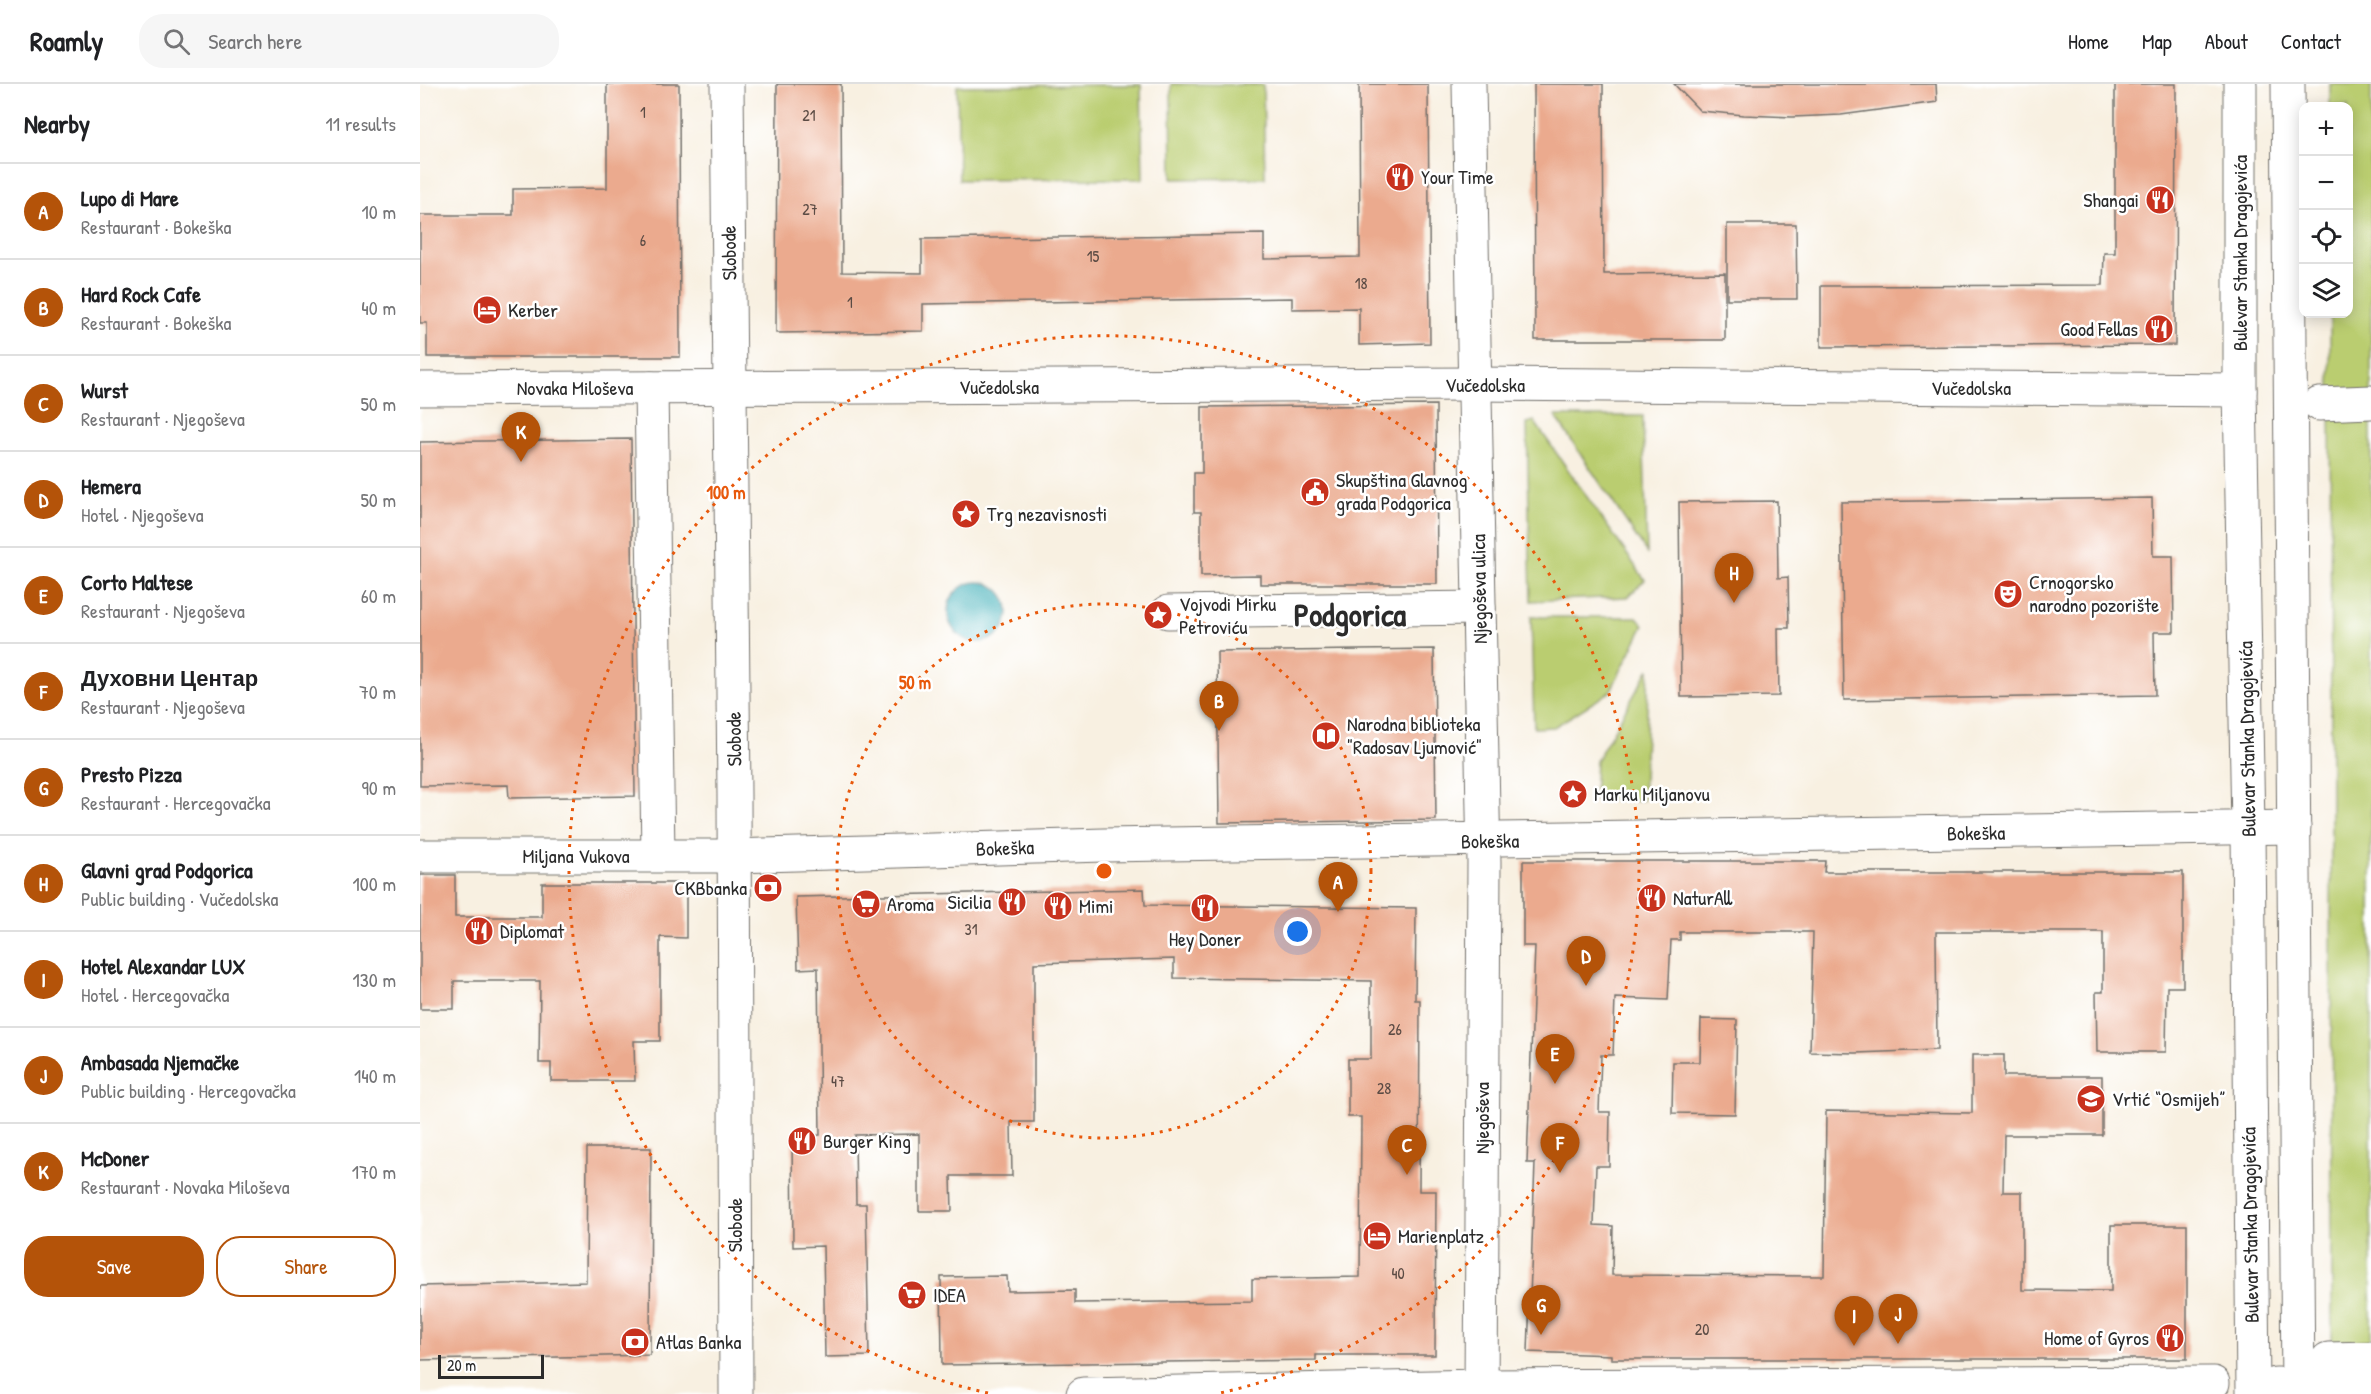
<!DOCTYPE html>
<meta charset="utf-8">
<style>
body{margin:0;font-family:"Patrick Hand",sans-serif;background:#f6f6f6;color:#202124}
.controls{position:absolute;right:18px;top:18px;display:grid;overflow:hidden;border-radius:12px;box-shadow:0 3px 15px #0003}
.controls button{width:54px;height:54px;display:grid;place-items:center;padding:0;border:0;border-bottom:2px solid #e0e0e0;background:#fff;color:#202124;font:30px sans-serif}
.scale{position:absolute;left:18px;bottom:15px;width:106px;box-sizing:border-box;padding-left:6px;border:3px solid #2b2b2b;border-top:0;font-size:16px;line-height:21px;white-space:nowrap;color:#2b2b2b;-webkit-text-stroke:4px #fff;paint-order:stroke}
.you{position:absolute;left:878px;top:848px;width:21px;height:21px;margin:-15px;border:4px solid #fff;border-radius:50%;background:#1a73e8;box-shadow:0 0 0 9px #1a73e833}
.badge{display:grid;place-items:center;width:39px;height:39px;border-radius:50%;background:#b45309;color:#fff;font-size:20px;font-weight:700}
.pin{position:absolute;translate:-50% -50px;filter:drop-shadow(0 2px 3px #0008)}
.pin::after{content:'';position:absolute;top:32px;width:21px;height:18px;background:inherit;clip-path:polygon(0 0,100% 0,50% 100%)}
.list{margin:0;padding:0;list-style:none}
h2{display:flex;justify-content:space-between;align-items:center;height:78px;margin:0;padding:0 24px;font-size:26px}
h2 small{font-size:20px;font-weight:400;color:#757577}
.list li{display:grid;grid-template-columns:39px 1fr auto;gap:18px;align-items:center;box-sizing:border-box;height:96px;padding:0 24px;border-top:2px solid #e0e0e0}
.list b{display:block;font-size:22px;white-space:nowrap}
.list p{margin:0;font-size:20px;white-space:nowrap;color:#757577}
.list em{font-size:20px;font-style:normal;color:#757577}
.actions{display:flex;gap:12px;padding:18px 24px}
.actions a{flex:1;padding:14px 0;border:2px solid #b45309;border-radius:24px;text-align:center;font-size:21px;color:#b45309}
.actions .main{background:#b45309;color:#fff}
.icon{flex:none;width:33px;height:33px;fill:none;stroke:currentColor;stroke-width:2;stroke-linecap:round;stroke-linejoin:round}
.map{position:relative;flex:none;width:1951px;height:1310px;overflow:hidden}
header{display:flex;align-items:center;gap:36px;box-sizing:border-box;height:84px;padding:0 30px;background:#fff;border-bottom:2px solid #e0e0e0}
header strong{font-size:28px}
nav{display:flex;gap:33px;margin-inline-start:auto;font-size:21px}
.search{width:420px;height:54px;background:#f6f6f6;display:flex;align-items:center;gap:15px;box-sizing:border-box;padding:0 21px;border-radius:24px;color:#757577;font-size:22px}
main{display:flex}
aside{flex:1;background:#fff}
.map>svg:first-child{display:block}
</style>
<header>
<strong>Roamly</strong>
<div class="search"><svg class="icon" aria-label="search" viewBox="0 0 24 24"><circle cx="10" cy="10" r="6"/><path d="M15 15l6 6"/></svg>Search here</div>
<nav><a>Home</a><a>Map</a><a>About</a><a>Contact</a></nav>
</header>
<main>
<aside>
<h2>Nearby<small>11 results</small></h2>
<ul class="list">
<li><span class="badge">A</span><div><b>Lupo di Mare</b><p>Restaurant · Bokeška</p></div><em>10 m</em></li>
<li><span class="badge">B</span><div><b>Hard Rock Cafe</b><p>Restaurant · Bokeška</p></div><em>40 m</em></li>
<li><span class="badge">C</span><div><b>Wurst</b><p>Restaurant · Njegoševa</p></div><em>50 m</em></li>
<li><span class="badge">D</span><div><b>Hemera</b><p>Hotel · Njegoševa</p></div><em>50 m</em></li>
<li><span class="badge">E</span><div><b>Corto Maltese</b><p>Restaurant · Njegoševa</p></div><em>60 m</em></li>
<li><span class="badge">F</span><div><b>Духовни Центар</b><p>Restaurant · Njegoševa</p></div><em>70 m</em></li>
<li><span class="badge">G</span><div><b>Presto Pizza</b><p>Restaurant · Hercegovačka</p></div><em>90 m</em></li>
<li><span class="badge">H</span><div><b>Glavni grad Podgorica</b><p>Public building · Vučedolska</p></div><em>100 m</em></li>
<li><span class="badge">I</span><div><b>Hotel Alexandar LUX</b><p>Hotel · Hercegovačka</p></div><em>130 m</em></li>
<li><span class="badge">J</span><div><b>Ambasada Njemačke</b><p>Public building · Hercegovačka</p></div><em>140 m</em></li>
<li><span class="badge">K</span><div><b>McDoner</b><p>Restaurant · Novaka Miloševa</p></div><em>170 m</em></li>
</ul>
<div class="actions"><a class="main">Save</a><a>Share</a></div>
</aside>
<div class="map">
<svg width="1951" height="1310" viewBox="0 0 1951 1310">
<rect width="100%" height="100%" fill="#fff"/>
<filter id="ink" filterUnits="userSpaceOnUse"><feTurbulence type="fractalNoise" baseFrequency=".0167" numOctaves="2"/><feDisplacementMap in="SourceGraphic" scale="12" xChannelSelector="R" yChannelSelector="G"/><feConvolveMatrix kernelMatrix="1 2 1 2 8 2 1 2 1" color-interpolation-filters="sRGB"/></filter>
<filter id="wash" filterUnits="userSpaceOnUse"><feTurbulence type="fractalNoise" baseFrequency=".008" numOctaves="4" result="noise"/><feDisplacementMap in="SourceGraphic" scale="24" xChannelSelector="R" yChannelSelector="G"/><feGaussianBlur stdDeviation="1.35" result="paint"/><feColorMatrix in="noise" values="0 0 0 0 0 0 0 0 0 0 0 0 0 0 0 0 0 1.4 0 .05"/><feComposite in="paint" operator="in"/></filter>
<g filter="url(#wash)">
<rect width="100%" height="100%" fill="#f8f0e1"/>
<g fill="#bacd70" stroke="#727c4e" stroke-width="1.5">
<path d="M 751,0 L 843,1 L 845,94 L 752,95 Z"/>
<path d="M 1910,0 L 1951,0 L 1951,1266 L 1912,1266 L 1910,230 L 1928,230 L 1928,22 L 1910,22 Z"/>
<path d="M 721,1 L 723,95 L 539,96 L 537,2 Z"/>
<path d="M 1135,332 L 1223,332 L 1227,469 Z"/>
<path d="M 1114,337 L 1225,496 L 1208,513 L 1111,517 L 1107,339 Z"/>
<path d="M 1111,533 L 1217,533 L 1224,541 L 1190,608 L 1134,643 L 1114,644 Z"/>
<path d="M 1229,585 L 1223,716 L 1174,715 L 1176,677 Z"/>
</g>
<circle fill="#3daeb7" stroke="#346c71" stroke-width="1.5" cx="558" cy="528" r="30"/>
<g id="blocks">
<g fill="#ebaa8e">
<path d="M 187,0 L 259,0 L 260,273 L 7,273 L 7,239 L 0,239 L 0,131 L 93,131 L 93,105 L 187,104 Z"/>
<path d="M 357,0 L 421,0 L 422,188 L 502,189 L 502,155 L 844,150 L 844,175 L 940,173 L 939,0 L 1008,0 L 1010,259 L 939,261 L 939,224 L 872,225 L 872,214 L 503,220 L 503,247 L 356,249 Z"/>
<path d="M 1114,0 L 1183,0 L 1184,190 L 1305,189 L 1305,256 L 1115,256 Z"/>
<path d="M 1254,0 L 1516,0 L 1517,18 L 1421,31 L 1372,33 L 1324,31 L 1280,27 Z"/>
<path d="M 1695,0 L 1756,0 L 1755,261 L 1401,263 L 1401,202 L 1683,201 L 1684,169 L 1695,169 Z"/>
<path d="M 1307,140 L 1376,140 L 1377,215 L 1307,215 Z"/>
<path d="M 1016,321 L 1017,500 L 840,500 L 840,491 L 781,492 L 781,428 L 774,428 L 774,389 L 782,389 L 782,323 Z"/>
<path d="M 211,355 L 215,712 L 89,714 L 88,701 L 0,702 L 0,358 Z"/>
<path d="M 1732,414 L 1733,472 L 1753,472 L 1754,548 L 1734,548 L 1735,611 L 1424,616 L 1421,418 Z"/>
<path d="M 1357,417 L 1358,494 L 1368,493 L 1369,544 L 1358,544 L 1359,612 L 1261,613 L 1259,418 Z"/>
<path d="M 1014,565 L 1016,736 L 799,739 L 797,568 Z"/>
<path d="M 1103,777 L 1405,777 L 1404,788 L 1763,788 L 1763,903 L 1747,903 L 1746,968 L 1677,968 L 1676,908 L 1683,908 L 1683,848 L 1516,848 L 1517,966 L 1436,969 L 1390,968 L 1393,848 L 1260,848 L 1260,856 L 1251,856 L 1248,916 L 1195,914 L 1193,971 L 1181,971 L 1179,1028 L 1190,1028 L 1189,1082 L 1176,1082 L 1174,1141 L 1193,1142 L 1192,1191 L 1404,1192 L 1406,1027 L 1552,1029 L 1552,971 L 1584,971 L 1584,992 L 1682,992 L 1682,1051 L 1584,1051 L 1583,1108 L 1602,1108 L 1602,1206 L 1691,1207 L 1691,1141 L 1767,1141 L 1767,1275 L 1191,1275 L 1191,1271 L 1108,1268 L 1115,1079 L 1107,1079 L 1115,862 L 1103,862 Z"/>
<path d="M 0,791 L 35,791 L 35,833 L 122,833 L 122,799 L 266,799 L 266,854 L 240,853 L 240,957 L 214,957 L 215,997 L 131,997 L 131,979 L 119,979 L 120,897 L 34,897 L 34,925 L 0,925 Z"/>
<path d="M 724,805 L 725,821 L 996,824 L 995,916 L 1000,916 L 999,1107 L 1016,1107 L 1015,1271 L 896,1271 L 896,1276 L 522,1281 L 521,1193 L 587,1192 L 588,1207 L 655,1206 L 655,1219 L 832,1217 L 832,1195 L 940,1193 L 941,1033 L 928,1033 L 928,975 L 951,975 L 951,897 L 754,894 L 754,875 L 614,879 L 614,1038 L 591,1038 L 592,1092 L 531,1092 L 532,1127 L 499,1127 L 499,1050 L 435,1051 L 436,1120 L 446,1120 L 449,1272 L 405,1273 L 403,1162 L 373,1163 L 372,1052 L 400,1051 L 398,884 L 378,885 L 376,813 Z"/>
<path d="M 1281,935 L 1317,936 L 1315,1030 L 1252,1029 L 1253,978 L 1280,978 Z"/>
<path d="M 167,1064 L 231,1064 L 230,1271 L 0,1276 L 0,1202 L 166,1198 Z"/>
</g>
</g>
</g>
<g filter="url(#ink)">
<use href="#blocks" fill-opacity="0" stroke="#73706b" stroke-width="1.5"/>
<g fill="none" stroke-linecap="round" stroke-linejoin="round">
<g stroke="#73706b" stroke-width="35">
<g id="minor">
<path d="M 307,0 L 314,710 L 316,1310"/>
<path d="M 1049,0 L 1064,779 L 1061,1310"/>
<path d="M 1820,0 L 1820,306 L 1828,745 L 1833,1310"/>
<path d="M 1868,0 L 1878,1310"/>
<path d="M 231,304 L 238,771"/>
<path d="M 0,305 L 1055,300 L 1820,306"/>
<path d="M 1899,320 L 1951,318"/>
<path d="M 748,528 L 1059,524"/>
<path d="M 0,772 L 313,772 L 684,761 L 1874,743"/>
<path d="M 1908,1275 L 1951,1274"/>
<path d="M 1856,1300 L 1951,1301"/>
<path d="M 663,1310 L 1061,1302 L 1793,1299"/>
</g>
</g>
<use href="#minor" stroke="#fff" stroke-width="33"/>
</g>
</g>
<g fill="none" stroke="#e8590c" stroke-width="3" stroke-dasharray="3 6">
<circle cx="684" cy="787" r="267"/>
<path d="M568 1309A535 535 0 1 1 800 1309"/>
</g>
<defs>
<g id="restaurant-disc" transform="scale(1.5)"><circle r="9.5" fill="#c8321e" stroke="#fff"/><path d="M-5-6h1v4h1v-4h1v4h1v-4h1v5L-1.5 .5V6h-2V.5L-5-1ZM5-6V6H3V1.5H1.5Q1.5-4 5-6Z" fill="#fff"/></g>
<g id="hotel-disc" transform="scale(1.5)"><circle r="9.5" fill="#c8321e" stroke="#fff"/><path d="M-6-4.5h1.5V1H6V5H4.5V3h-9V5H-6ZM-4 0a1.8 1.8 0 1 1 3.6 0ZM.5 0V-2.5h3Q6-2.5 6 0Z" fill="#fff"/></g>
<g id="civic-disc" transform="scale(1.5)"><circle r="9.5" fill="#c8321e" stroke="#fff"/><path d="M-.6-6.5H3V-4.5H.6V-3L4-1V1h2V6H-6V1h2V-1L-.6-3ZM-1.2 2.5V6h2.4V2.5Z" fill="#fff"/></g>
<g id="sight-disc" transform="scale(1.5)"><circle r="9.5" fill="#c8321e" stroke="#fff"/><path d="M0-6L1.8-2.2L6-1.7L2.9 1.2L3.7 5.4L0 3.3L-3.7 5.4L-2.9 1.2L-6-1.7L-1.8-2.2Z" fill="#fff"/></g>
<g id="theatre-disc" transform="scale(1.5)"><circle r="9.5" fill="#c8321e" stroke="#fff"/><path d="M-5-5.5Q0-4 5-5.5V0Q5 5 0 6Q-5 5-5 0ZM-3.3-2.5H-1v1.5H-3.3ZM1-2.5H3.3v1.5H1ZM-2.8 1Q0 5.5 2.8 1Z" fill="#fff"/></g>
<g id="library-disc" transform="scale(1.5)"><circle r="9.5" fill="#c8321e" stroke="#fff"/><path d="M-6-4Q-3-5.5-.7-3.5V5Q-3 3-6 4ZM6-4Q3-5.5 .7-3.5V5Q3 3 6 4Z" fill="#fff"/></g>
<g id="bank-disc" transform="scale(1.5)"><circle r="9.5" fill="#c8321e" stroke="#fff"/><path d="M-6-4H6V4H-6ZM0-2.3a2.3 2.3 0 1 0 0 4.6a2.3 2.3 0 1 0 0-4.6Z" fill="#fff"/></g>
<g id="supermarket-disc" transform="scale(1.5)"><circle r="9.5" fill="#c8321e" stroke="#fff"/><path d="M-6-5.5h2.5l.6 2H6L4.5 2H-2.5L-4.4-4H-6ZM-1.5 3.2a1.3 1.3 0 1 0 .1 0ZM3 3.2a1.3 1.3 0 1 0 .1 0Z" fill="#fff"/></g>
<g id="school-disc" transform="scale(1.5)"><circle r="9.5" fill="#c8321e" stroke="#fff"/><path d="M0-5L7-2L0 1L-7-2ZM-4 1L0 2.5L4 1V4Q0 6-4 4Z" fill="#fff"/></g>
</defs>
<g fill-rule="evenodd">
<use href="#restaurant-disc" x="980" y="93"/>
<use href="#restaurant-disc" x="1740" y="116"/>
<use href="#hotel-disc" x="67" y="226"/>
<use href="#restaurant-disc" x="1739" y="245"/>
<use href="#civic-disc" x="895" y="408"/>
<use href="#sight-disc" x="546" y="430"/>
<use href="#theatre-disc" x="1588" y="510"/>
<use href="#sight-disc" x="738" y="531"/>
<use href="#library-disc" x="906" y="652"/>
<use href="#sight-disc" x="1153" y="710"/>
<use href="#bank-disc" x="348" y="804"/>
<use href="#restaurant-disc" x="1232" y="814"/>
<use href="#restaurant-disc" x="592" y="818"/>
<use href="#supermarket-disc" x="446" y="820"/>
<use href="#restaurant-disc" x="638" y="822"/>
<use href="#restaurant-disc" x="785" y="824"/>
<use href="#restaurant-disc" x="59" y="847"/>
<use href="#school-disc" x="1671" y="1015"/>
<use href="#restaurant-disc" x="382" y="1057"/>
<use href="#hotel-disc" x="957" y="1152"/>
<use href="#supermarket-disc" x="492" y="1211"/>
<use href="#restaurant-disc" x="1750" y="1254"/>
<use href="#bank-disc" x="215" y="1258"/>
</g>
<g text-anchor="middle" stroke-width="5" stroke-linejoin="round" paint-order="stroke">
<g font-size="16" fill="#5b4b44">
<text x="223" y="34">1</text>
<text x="389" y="37">21</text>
<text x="390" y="131">27</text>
<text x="223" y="162">6</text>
<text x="673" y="178">15</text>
<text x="941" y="205">18</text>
<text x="430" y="224">1</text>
<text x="551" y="851">31</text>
<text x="975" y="951">26</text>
<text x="418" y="1003">47</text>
<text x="964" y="1010">28</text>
<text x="978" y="1195">40</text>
<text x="1282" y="1251">20</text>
</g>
<g font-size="20" fill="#2b2b2b" stroke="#fff" text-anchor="start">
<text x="1001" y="100">Your Time</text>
<text x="1719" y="123" text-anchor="end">Shangai</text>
<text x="88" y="233">Kerber</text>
<text x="1718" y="252" text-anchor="end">Good Fellas</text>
<text x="916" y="403">Skupština Glavnog<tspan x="916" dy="23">grada Podgorica</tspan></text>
<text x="567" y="437">Trg nezavisnosti</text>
<text x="1609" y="505">Crnogorsko<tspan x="1609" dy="23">narodno pozorište</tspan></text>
<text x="759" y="527">Vojvodi Mirku<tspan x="759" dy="23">Petroviću</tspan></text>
<text x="927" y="647">Narodna biblioteka<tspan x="927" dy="23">"Radosav Ljumović"</tspan></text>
<text x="1174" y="717">Marku Miljanovu</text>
<text x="327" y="811" text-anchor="end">CKBbanka</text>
<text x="1253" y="821">NaturAll</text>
<text x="571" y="825" text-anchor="end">Sicilia</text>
<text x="467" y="827">Aroma</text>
<text x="659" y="829">Mimi</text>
<text x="80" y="854">Diplomat</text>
<text x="785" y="862" text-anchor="middle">Hey Doner</text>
<text x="1692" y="1022">Vrtić “Osmijeh”</text>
<text x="403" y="1064">Burger King</text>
<text x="978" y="1159">Marienplatz</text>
<text x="513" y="1218">IDEA</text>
<text x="1729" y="1261" text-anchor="end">Home of Gyros</text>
<text x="236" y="1265">Atlas Banka</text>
</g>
<g font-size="20" fill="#2b2b2b" stroke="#fff">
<text transform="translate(309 169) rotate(-91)" y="7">Slobode</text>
<text transform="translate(1820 169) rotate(-90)" y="7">Bulevar Stanka Dragojevića</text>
<text x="1065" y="308">Vučedolska</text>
<text x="579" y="310">Vučedolska</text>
<text x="155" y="311">Novaka Miloševa</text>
<text x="1551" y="311">Vučedolska</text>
<text transform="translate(1059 505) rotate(-91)" y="7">Njegoševa ulica</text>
<text transform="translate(314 655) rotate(-91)" y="7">Slobode</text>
<text transform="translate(1827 655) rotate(-91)" y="7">Bulevar Stanka Dragojevića</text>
<text transform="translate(1556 749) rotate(-1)" y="7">Bokeška</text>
<text transform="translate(1070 757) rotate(-1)" y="7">Bokeška</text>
<text transform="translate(585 764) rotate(-2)" y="7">Bokeška</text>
<text x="156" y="779">Miljana Vukova</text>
<text transform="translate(1062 1034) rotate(-90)" y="7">Njegoševa</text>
<text transform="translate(315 1141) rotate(-90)" y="7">Slobode</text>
<text transform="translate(1830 1141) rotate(-91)" y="7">Bulevar Stanka Dragojevića</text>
</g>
<g font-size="32" font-weight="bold" fill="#2b2b2b" stroke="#fff">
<text x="930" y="542">Podgorica</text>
</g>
</g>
<circle cx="684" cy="787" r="9" fill="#e8590c" stroke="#fff" stroke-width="3"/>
<g font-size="18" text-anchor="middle" font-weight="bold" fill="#e8590c" stroke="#fff" stroke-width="5" stroke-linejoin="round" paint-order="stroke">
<text x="306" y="415">100 m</text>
<text x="495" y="605">50 m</text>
</g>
</svg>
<div class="controls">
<button>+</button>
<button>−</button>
<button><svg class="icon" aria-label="locate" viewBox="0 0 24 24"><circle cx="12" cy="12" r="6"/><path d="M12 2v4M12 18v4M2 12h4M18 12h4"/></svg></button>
<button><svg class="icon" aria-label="layers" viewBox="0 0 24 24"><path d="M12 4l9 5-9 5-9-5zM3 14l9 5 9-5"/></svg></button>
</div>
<div class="scale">20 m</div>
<div class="you"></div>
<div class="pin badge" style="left:918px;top:828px">A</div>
<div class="pin badge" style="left:799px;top:647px">B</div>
<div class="pin badge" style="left:987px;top:1091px">C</div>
<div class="pin badge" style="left:1166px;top:902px">D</div>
<div class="pin badge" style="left:1135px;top:1000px">E</div>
<div class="pin badge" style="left:1140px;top:1089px">F</div>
<div class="pin badge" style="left:1121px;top:1251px">G</div>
<div class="pin badge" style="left:1314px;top:519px">H</div>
<div class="pin badge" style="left:1434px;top:1262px">I</div>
<div class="pin badge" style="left:1478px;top:1260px">J</div>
<div class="pin badge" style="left:101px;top:378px">K</div>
</div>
</main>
